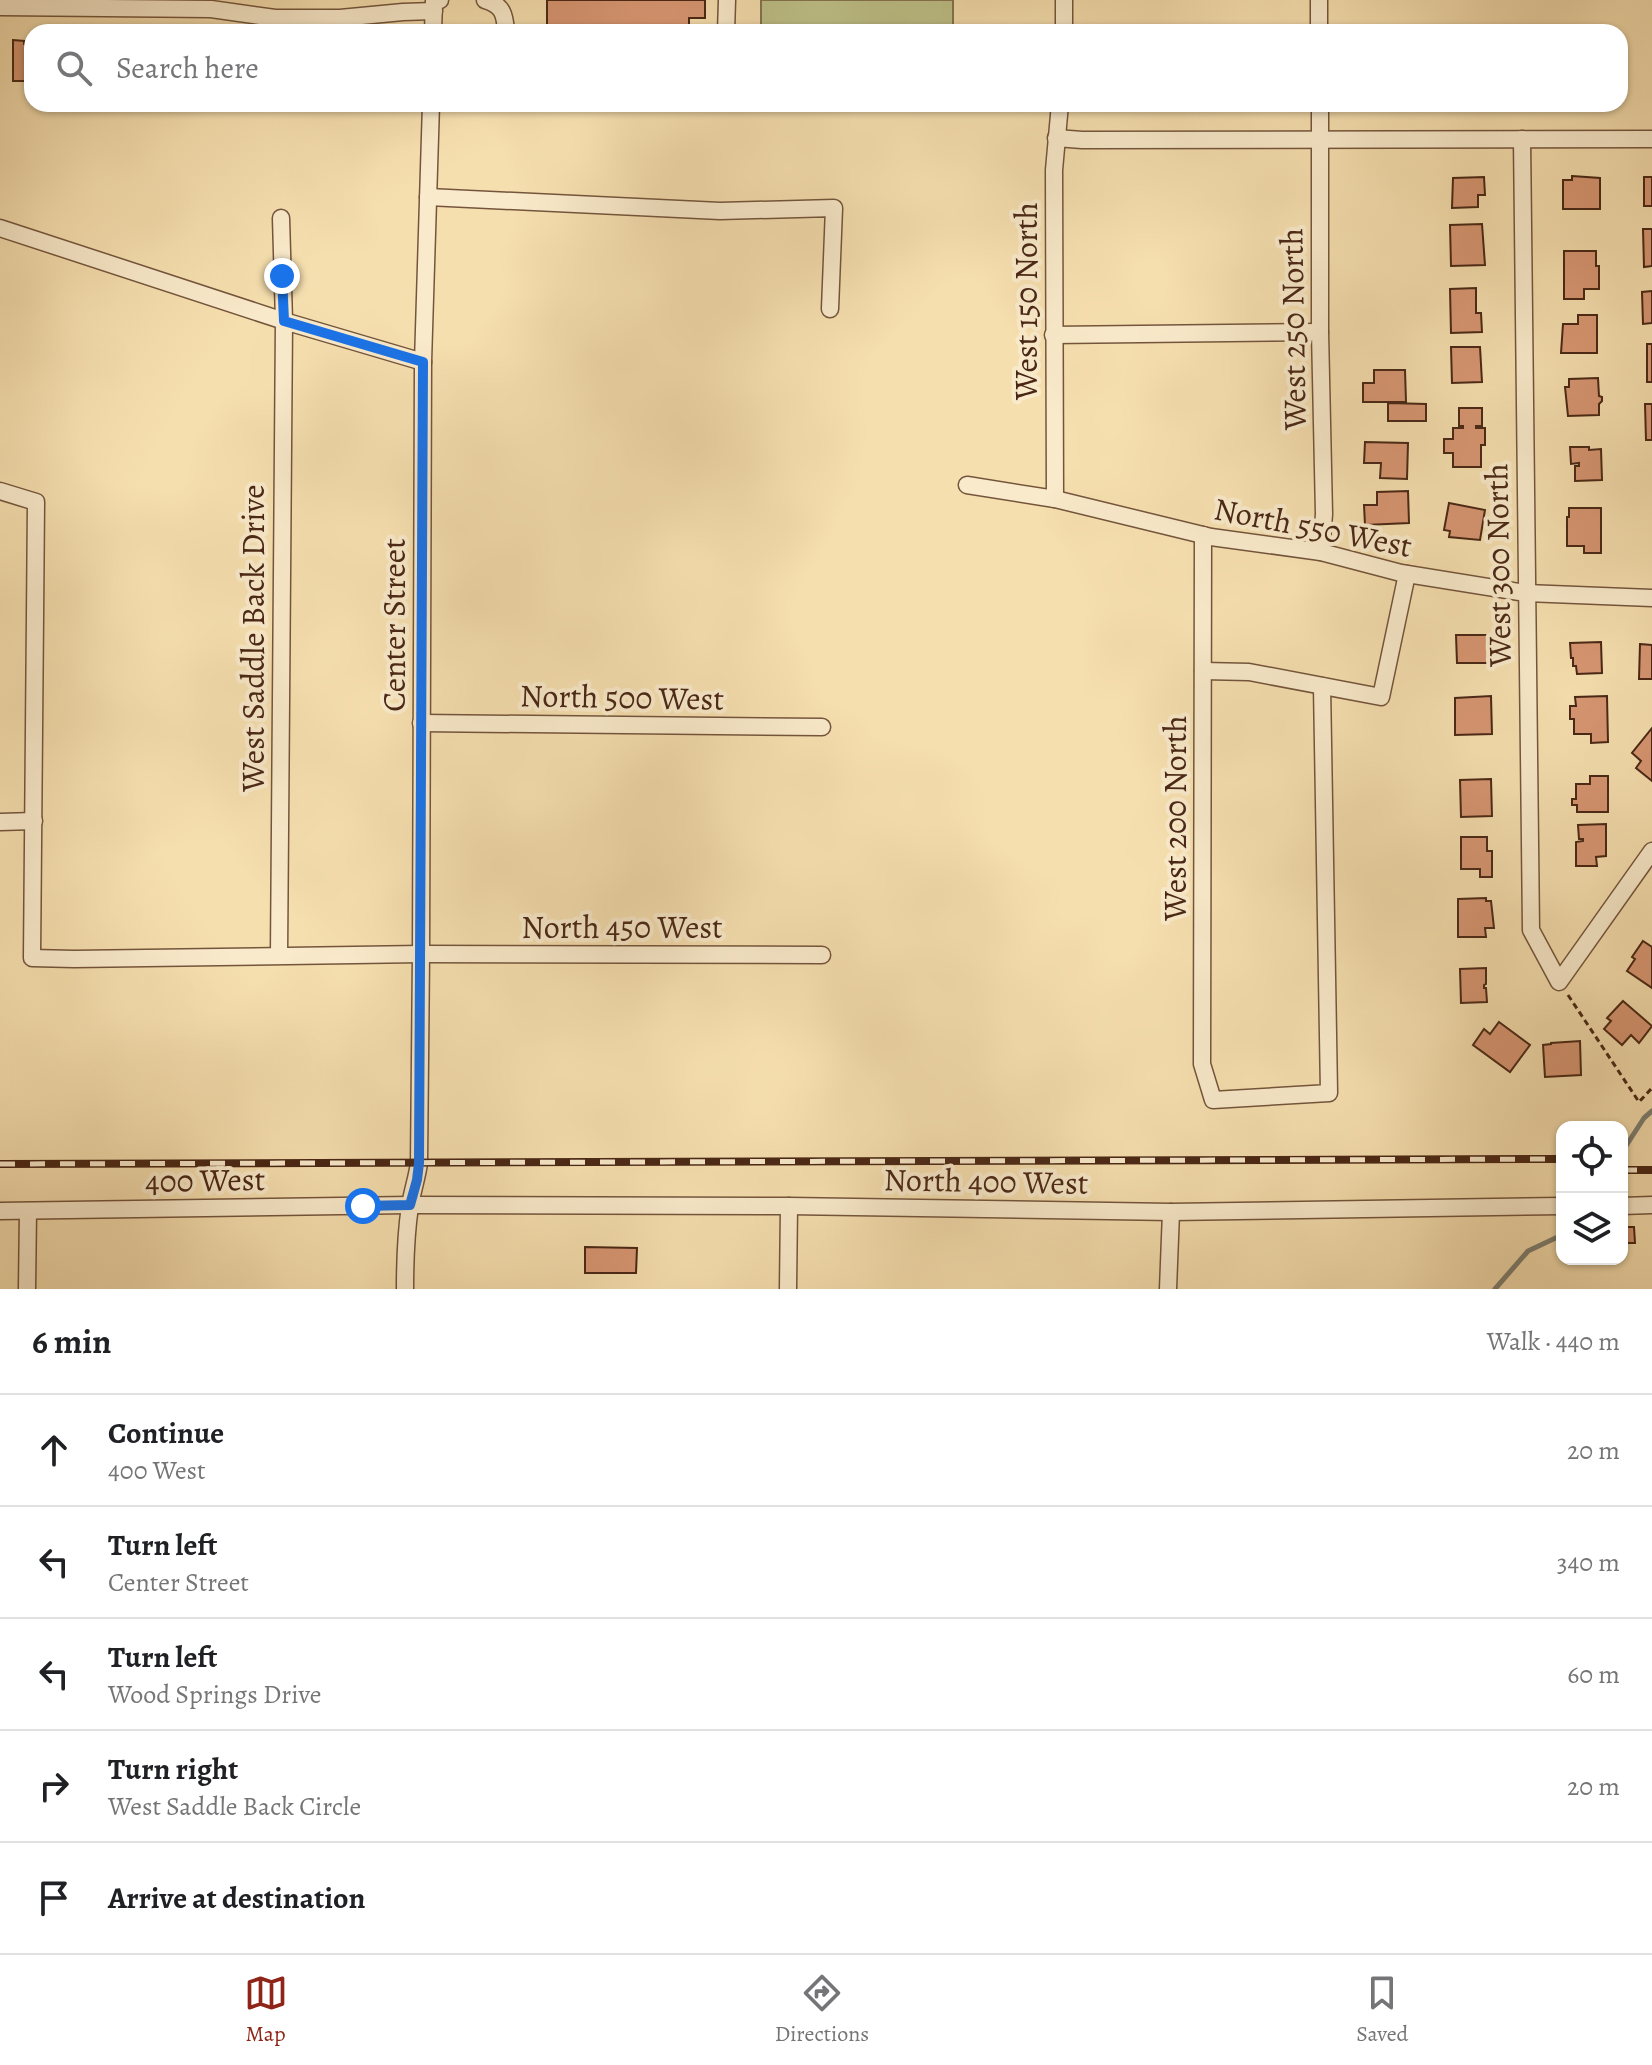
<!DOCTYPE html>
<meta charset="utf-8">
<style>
body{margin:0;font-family:Alegreya,serif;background:#f6f6f6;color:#202124}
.controls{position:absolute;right:24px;bottom:24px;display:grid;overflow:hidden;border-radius:16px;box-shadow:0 2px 6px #0004}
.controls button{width:72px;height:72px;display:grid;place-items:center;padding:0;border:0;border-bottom:2px solid #e0e0e0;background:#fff;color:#202124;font:40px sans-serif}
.stop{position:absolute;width:24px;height:24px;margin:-18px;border:6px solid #1a73e8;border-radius:50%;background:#fff}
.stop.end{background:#1a73e8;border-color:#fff;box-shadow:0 2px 8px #0008}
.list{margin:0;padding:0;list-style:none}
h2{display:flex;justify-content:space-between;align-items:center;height:104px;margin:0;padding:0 32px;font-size:34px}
h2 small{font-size:26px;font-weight:400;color:#757577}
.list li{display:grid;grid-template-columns:52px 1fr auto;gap:24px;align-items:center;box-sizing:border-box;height:112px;padding:0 32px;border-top:2px solid #e0e0e0}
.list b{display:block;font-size:30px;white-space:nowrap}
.list p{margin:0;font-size:26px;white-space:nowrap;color:#757577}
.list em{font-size:26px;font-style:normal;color:#757577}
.icon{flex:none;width:44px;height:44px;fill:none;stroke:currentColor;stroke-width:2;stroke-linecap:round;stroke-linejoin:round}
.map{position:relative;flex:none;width:1652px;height:1289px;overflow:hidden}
.search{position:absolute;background:#fff;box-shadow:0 2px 6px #0004;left:24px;right:24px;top:24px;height:88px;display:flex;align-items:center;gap:20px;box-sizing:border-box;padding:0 28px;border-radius:24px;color:#757577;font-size:30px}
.sheet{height:664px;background:#fff}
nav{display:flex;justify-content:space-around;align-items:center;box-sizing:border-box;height:112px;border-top:2px solid #e0e0e0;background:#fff;font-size:22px;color:#757577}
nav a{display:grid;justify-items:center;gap:4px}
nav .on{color:#8f2418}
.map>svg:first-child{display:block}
</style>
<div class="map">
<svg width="1652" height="1289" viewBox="0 0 1652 1289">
<rect width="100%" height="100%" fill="#f6dfaf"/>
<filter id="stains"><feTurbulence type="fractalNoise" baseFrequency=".0025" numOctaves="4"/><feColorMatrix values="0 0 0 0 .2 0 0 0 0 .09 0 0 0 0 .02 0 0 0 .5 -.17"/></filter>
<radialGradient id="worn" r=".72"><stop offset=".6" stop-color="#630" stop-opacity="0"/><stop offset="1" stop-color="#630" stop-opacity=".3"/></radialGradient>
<g fill="#bec189" stroke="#84744f" stroke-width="2">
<rect x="761" y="0" width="192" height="32"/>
<path d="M 761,104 L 953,104 L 953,110 L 761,107 Z"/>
</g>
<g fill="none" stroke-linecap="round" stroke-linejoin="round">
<g stroke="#7d7f74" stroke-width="5">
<path d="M 1622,1152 L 1644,1118 L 1652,1111"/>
<path d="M 1495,1289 L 1528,1251 L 1562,1235"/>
</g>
</g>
<g fill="#d79672" stroke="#492715" stroke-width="2">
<path d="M 547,0 L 705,0 L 705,18 L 689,18 L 689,32 L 547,32 Z"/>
<path d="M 13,40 L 24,41 L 24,44 L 32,46 L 32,81 L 13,81 Z"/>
<path d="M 1572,176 L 1600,178 L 1600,209 L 1563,209 L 1563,180 L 1572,180 Z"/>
<path d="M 1484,177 L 1485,195 L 1478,195 L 1478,207 L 1452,208 L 1453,178 Z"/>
<rect x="1644" y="177" width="8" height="29"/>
<path d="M 1482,224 L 1485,265 L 1451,266 L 1450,225 Z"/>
<path d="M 1643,229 L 1652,229 L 1652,266 L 1644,267 Z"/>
<path d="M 1564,251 L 1596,251 L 1596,266 L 1599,266 L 1599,289 L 1584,289 L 1584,299 L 1564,299 Z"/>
<path d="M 1476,288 L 1476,313 L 1481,313 L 1482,332 L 1451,333 L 1450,289 Z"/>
<path d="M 1652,291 L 1652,323 L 1643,324 L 1642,292 Z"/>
<path d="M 1578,315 L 1597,315 L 1597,353 L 1561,353 L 1563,324 L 1578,324 Z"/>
<rect x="1647" y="344" width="5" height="38"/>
<path d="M 1451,347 L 1480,347 L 1482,382 L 1452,383 Z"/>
<path d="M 1374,370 L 1405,370 L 1406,402 L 1363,402 L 1363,383 L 1374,383 Z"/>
<path d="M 1598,378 L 1599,396 L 1602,397 L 1602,401 L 1599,404 L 1599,415 L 1568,416 L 1565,387 L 1569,387 L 1569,379 Z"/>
<path d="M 1388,403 L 1426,404 L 1426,421 L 1388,421 Z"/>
<path d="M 1645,404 L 1652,404 L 1652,440 L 1646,440 Z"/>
<path d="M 1459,408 L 1482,408 L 1482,426 L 1476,426 L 1476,428 L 1485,428 L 1485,445 L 1481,445 L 1481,467 L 1453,467 L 1453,453 L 1444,453 L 1444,439 L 1453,439 L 1453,428 L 1463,428 L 1463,426 L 1459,426 Z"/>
<path d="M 1365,442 L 1408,443 L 1407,479 L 1380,478 L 1381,463 L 1364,463 Z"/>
<path d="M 1570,447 L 1589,447 L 1589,450 L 1601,449 L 1602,480 L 1575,481 L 1575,466 L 1579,466 L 1579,463 L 1571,464 Z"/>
<path d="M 1408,491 L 1409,523 L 1365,525 L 1364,505 L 1377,505 L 1377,492 Z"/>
<path d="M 1449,503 L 1485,510 L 1480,540 L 1449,537 L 1450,531 L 1444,530 Z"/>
<path d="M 1569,508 L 1601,508 L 1601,553 L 1584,553 L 1584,546 L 1567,546 L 1567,517 L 1569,517 Z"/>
<path d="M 1456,635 L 1488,635 L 1488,648 L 1493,648 L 1493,663 L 1457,663 Z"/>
<path d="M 1601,642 L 1602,673 L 1577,674 L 1576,666 L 1573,666 L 1573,658 L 1571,658 L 1570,643 Z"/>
<path d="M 1640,644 L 1652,645 L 1652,679 L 1639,679 Z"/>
<path d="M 1491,696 L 1492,734 L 1455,735 L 1455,698 Z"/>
<path d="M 1607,696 L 1608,742 L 1591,743 L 1591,734 L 1574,734 L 1574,719 L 1570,719 L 1570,706 L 1576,706 L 1575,697 Z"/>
<path d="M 1652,728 L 1652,781 L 1636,768 L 1641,761 L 1632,753 Z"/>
<path d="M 1590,776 L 1608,776 L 1608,812 L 1577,812 L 1577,805 L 1572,805 L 1572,799 L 1576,799 L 1576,784 L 1590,784 Z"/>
<path d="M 1491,779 L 1492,816 L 1461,817 L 1460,780 Z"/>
<path d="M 1606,824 L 1606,856 L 1596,857 L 1597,866 L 1576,866 L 1576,842 L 1583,841 L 1583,839 L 1579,839 L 1578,825 Z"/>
<path d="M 1461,837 L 1487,837 L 1487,851 L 1492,851 L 1492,877 L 1480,877 L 1480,869 L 1461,869 Z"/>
<path d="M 1486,898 L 1486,901 L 1491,901 L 1494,928 L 1485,928 L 1486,937 L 1458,937 L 1458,899 Z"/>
<path d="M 1643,941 L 1652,947 L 1652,988 L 1627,971 L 1635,959 L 1632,957 Z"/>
<path d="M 1486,968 L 1486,984 L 1484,985 L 1484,988 L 1486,988 L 1487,1002 L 1461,1003 L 1460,969 Z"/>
<path d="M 1623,1001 L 1652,1026 L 1639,1043 L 1631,1035 L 1622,1045 L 1604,1029 L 1611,1021 L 1607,1018 Z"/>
<path d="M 1499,1022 L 1530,1045 L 1510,1072 L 1473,1045 L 1484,1029 L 1490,1034 Z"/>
<path d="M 1580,1041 L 1581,1075 L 1545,1077 L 1543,1045 L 1551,1044 L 1551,1043 Z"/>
<path d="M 1622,1227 L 1634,1227 L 1635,1243 L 1622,1243 Z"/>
<path d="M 585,1247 L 637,1248 L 636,1273 L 585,1273 Z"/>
</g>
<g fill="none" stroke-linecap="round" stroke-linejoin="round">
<g stroke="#74553c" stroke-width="19">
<g id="minor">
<path d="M 485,0 C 503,5 505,15 506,32"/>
<path d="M 1319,0 L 1319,32"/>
<path d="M 0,7 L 211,9 L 275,18 L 340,18 L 403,12 L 434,11"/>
<path d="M 433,32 L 434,0 L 440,0"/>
<path d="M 726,32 L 727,0"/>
<path d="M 1064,32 L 1064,0"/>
<path d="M 1320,104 L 1320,332 L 1324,514 L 1321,552"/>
<path d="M 1056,138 L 1082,140 L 1652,139"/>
<path d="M 1522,139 L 1531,930 L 1559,982 L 1652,851"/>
<path d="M 428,197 L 720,211 L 834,208 L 830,309"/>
<path d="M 0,228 L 284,321 L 423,362"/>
<path d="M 1053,335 L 1320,332"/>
<path d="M 967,485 L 1055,499 L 1211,537 L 1321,552 L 1401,573 L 1526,593 L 1652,598"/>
<path d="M 0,491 L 36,502 L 32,958 L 74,959 L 421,954 L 822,955"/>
<path d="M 1055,499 L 1054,170 L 1060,104"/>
<path d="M 1203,535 L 1202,1064 L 1213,1100 L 1329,1093 L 1322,686"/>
<path d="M 1203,671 L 1249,672 L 1381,697 L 1407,574"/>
<path d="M 421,723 L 822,727"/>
<path d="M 0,822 L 34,821"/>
<path d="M 279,955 L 284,321 L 281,218"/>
<path d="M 1622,1206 L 1652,1205"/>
<path d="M 0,1211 L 410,1205 L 789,1206 L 1171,1212 L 1562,1206"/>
<path d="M 27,1289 L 28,1211"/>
<path d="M 405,1289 C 405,1262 406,1233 410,1206 C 412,1192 417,1178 419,1163 L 421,954 L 423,362 L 431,104"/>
<path d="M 788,1289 L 789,1206"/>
<path d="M 1168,1289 L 1171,1212"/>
</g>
</g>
<path stroke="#492715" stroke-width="3" stroke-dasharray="6 4" stroke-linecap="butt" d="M 1568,995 L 1639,1102 L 1652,1088"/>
<use href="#minor" stroke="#f9eacb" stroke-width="16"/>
<g stroke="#492715" stroke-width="8">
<g id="rail">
<path d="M 0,1164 L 1562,1159"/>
<path d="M 1622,1170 L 1652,1170"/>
</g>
</g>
<use href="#rail" stroke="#f9eacb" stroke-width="5" stroke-dasharray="15" stroke-linecap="butt"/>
</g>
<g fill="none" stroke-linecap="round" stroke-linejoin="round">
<path stroke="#1a73e8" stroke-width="10" d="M 282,276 L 284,321 L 423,362 L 419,1163 L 417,1180 L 410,1205 L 363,1206"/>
</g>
<g text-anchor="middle" stroke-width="8" stroke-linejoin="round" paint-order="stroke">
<g font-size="32" fill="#492715" stroke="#f9eacb">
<text transform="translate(1026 301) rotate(-90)" y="11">West 150 North</text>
<text transform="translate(1293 329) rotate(-91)" y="11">West 250 North</text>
<text transform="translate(1313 527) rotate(11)" y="11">North 550 West</text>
<text transform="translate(1498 565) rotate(-91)" y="11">West 300 North</text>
<text transform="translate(394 625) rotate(-90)" y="11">Center Street</text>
<text transform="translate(253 638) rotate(-90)" y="11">West Saddle Back Drive</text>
<text transform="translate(622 697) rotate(1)" y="11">North 500 West</text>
<text transform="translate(1175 818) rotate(-90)" y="11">West 200 North</text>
<text x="622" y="938">North 450 West</text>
<text transform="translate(205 1180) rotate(-1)" y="11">400 West</text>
<text transform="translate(986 1181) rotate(1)" y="11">North 400 West</text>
</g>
</g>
<rect width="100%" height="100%" filter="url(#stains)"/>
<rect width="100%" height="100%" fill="url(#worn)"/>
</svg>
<div class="controls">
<button><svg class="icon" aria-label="locate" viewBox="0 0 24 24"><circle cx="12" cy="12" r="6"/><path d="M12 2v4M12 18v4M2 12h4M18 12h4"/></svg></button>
<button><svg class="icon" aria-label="layers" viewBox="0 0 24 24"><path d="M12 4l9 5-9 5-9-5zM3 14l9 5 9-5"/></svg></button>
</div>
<div class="stop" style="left:363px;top:1206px"></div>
<div class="stop end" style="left:282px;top:276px"></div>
<div class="search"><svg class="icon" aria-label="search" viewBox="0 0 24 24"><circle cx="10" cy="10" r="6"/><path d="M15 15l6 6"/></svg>Search here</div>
</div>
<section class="sheet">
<h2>6 min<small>Walk · 440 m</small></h2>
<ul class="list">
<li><svg class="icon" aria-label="ahead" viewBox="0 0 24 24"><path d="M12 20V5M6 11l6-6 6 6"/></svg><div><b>Continue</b><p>400 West</p></div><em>20 m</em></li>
<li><svg class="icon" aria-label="left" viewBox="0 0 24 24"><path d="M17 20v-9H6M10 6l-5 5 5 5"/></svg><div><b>Turn left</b><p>Center Street</p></div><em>340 m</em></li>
<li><svg class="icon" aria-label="left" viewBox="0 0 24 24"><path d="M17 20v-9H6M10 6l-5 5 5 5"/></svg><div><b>Turn left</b><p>Wood Springs Drive</p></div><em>60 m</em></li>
<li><svg class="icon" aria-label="right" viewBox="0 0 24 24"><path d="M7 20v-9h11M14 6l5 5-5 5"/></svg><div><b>Turn right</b><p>West Saddle Back Circle</p></div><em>20 m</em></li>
<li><svg class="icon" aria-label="arrive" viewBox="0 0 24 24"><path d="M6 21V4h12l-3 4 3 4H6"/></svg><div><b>Arrive at destination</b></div></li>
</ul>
</section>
<nav>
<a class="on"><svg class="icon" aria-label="map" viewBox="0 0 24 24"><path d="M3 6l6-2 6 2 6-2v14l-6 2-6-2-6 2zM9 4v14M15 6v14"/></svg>Map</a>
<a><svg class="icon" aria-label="directions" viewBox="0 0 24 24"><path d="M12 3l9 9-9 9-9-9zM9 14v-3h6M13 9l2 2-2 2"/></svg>Directions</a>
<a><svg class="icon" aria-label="saved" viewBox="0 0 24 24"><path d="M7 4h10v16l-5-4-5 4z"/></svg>Saved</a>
</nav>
